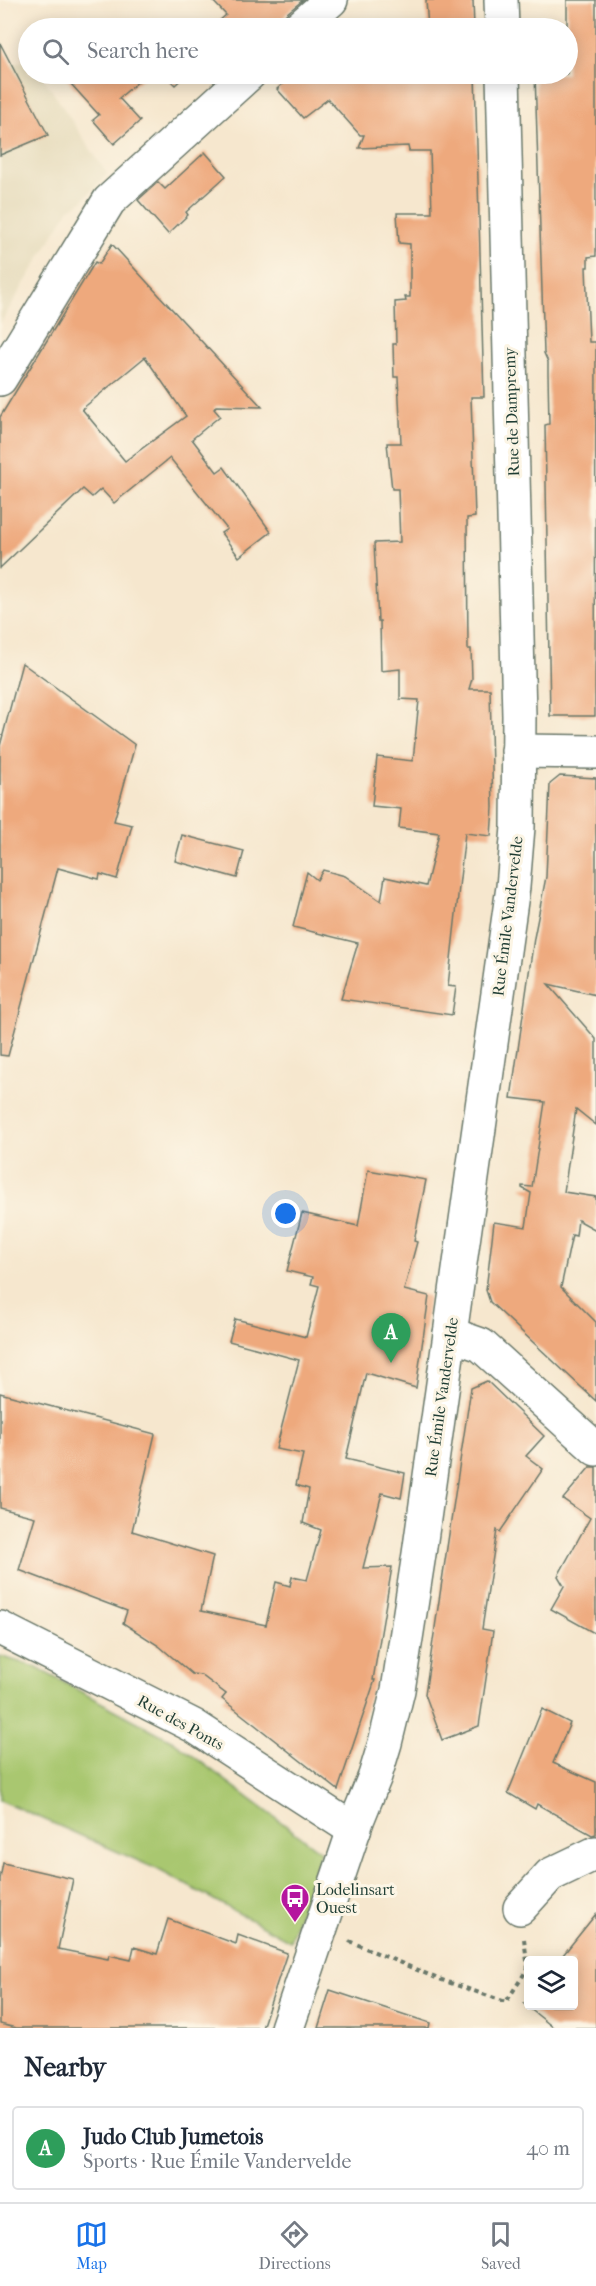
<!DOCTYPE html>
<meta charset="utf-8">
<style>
body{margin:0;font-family:"IM FELL French Canon",serif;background:#f6f6f7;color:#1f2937}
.controls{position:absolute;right:18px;bottom:18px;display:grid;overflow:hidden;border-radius:6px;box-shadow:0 3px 15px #0003}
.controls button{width:54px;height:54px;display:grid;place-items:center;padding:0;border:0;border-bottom:2px solid #e0e1e3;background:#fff;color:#1f2937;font:30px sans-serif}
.you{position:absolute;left:286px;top:1214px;width:21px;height:21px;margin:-15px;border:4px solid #fff;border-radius:50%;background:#1a73e8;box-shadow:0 0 0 9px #1a73e833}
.badge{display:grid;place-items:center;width:39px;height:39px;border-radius:50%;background:#1a73e8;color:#fff;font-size:20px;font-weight:700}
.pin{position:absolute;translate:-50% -50px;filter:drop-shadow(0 2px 3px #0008)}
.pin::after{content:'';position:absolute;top:32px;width:21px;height:18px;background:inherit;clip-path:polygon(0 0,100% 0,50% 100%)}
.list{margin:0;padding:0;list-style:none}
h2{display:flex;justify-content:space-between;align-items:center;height:78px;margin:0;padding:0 24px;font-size:26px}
h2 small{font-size:20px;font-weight:400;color:#747a83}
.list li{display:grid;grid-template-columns:39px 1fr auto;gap:18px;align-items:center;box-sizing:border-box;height:84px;margin:0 12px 12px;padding:0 12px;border:2px solid #e0e1e3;border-radius:6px}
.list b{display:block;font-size:22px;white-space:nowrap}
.list p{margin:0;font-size:20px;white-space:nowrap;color:#747a83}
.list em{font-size:20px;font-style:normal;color:#747a83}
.icon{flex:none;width:33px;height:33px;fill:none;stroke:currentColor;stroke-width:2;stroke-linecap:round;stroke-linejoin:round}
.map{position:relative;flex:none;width:596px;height:2028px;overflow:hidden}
.search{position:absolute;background:#fff;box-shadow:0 3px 15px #0003;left:18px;right:18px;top:18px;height:66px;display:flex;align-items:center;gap:15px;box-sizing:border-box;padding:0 21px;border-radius:33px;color:#747a83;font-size:22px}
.sheet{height:174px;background:#fff}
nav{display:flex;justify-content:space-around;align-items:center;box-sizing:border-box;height:84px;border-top:2px solid #e0e1e3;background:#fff;font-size:16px;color:#747a83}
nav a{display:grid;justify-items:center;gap:3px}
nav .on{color:#1a73e8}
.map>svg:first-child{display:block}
</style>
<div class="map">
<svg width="596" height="2028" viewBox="0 0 596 2028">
<rect width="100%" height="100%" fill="#fcf5e5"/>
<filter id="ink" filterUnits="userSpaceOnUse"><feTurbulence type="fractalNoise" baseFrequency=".0167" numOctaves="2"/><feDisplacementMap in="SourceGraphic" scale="12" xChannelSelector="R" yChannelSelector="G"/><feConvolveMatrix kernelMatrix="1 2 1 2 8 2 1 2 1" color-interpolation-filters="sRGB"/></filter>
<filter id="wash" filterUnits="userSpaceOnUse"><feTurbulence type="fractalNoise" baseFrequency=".008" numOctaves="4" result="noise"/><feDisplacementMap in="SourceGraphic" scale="24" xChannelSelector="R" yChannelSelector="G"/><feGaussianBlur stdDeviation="1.35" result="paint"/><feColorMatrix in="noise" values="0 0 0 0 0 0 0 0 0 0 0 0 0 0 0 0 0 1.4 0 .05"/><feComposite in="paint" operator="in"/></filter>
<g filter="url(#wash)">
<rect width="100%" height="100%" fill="#f6e7ce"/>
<path fill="#e5daba" d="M 28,59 L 28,74 L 41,74 L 107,174 L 81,202 L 69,209 L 0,324 L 0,70 Z"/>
<path fill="#a9c76f" stroke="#648252" stroke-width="1.5" d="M 0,1656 L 35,1667 L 173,1741 L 321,1852 L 290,1941 L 157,1869 L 0,1800 Z"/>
<g id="blocks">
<g fill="#eea97d" fill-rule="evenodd">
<path d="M 212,0 L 303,0 L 286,14 L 282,21 L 281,28 L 211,28 L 226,15 Z"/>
<path d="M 426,0 L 473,0 L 474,28 L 428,28 Z"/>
<path d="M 567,0 L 596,0 L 596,256 L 588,257 L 588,267 L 586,267 L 589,342 L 596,342 L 595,716 L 550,716 L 545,425 L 549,424 L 548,373 L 548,362 L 544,353 L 535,74 L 567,74 Z"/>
<path d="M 0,43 L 48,135 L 0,155 Z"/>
<path d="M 62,74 L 147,74 L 119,98 L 140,121 L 114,144 L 93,120 L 99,115 Z"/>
<path d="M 164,74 L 187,74 L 175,85 Z"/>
<path d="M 294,74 L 475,74 L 484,397 L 471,397 L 475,517 L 467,518 L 468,649 L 471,649 L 472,679 L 469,689 L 490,689 L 493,807 L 491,836 L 465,833 L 448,986 L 456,987 L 452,1015 L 341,999 L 358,943 L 293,927 L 307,872 L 317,880 L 323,870 L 345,876 L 381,901 L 385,877 L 426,886 L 439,833 L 399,828 L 401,809 L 372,806 L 377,757 L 413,761 L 419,700 L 400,699 L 400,669 L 381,671 L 380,621 L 378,621 L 374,543 L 400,542 L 398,489 L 392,489 L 387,443 L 401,443 L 398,377 L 394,377 L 393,344 L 396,344 L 395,302 L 406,301 L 405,297 L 410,297 L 410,244 L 399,243 L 397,213 L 432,213 L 430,151 L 409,151 L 408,146 L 359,148 L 364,135 L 360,135 L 328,99 L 303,118 L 277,89 Z"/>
<path d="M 205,152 L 226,176 L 186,212 L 188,215 L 168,234 L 138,200 L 158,182 L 165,189 Z"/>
<path d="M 112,244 L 262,407 L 216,406 L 214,409 L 220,416 L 192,439 L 217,472 L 224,467 L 271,532 L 239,557 L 221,533 L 227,529 L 170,458 L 114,503 L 101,489 L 92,497 L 83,489 L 0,568 L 0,417 L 95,262 L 99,264 ZM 145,357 L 186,416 L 125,461 L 82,409 Z"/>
<path d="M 22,663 L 135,745 L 114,821 L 132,825 L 117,879 L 100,874 L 99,879 L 58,868 L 8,1056 L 0,1055 L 0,746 Z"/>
<path d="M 560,776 L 596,778 L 596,995 L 548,984 L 596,1039 L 596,1125 L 576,1109 L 564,1192 L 596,1197 L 596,1230 L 578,1220 L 576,1236 L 572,1235 L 561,1287 L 596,1322 L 596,1401 L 490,1302 L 486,1290 L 494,1222 L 526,1227 L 531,1193 L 522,1188 L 522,1186 L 532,1187 L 545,1102 L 511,1098 L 534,938 L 546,877 L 550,784 Z"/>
<path d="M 182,835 L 244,851 L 237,878 L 175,861 Z"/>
<path d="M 368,1170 L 426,1180 L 414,1241 L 417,1242 L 404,1290 L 429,1296 L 416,1388 L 366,1373 L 346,1459 L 405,1473 L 401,1498 L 382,1493 L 363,1568 L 392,1567 L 373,1680 L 375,1680 L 338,1790 L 222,1699 L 226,1694 L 201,1675 L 192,1674 L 159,1646 L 123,1623 L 127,1611 L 19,1570 L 35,1517 L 0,1508 L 0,1393 L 155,1434 L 132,1531 L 213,1556 L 201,1611 L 266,1625 L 276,1582 L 290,1586 L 292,1577 L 307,1580 L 321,1530 L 303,1523 L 309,1489 L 296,1485 L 303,1454 L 276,1449 L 299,1360 L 229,1341 L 235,1319 L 306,1337 L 319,1286 L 311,1284 L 313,1277 L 287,1271 L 302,1213 L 358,1226 Z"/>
<path d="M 487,1381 L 544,1436 L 526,1456 L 543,1469 L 500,1532 L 497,1530 L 482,1629 L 493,1631 L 479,1726 L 442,1740 L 425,1694 L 471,1388 Z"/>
<path d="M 590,1467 L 596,1467 L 596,1634 L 551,1609 L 564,1586 L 558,1576 L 590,1518 L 563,1499 Z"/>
<path d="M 542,1709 L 570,1723 L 553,1763 L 596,1782 L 596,1834 L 592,1835 L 537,1804 L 535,1809 L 508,1793 Z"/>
<path d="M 3,1863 L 73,1879 L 58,1949 L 108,1959 L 109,1955 L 131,1960 L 134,1947 L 157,1954 L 168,1919 L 236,1944 L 238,1935 L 287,1953 L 262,2028 L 16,2028 L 0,2024 L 0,1879 Z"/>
<path d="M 596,1914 L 596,2028 L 554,2028 L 524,2004 L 528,1999 L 528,2006 L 573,2006 L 573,1960 L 559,1960 Z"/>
<path d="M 330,1990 L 430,2023 L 429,2028 L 318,2028 Z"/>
</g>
</g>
</g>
<g filter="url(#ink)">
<use href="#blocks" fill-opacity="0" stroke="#6a786a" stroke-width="1.5"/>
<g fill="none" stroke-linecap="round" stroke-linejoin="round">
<g stroke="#6a786a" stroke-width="36">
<g id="street">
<path d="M 501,0 L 502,28"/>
<path d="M 299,28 L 331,0"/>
<path d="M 0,379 L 109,201 L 249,74"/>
<path d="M 518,751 L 596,752"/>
<path d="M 450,1334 L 481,1345 L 596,1449"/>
<path d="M 0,1628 L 194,1726 L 354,1830"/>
<path d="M 520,1908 L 550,1875 L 596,1853"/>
<path d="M 287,2028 L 358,1818 L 375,1776 L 385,1743 L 398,1690 L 419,1554 L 513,887 L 518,827 L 519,716 L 503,74"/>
</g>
</g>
<path stroke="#6a786a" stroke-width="4" stroke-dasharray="4.5 4.5" stroke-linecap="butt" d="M 349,1941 L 436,1978 L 506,2002 L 528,1968 L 524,1939"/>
<use href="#street" stroke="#fff" stroke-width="33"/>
</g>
</g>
<defs>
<g id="bus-pin" transform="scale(1.5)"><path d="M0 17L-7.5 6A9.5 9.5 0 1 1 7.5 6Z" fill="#b5179e" stroke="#fcf5e5"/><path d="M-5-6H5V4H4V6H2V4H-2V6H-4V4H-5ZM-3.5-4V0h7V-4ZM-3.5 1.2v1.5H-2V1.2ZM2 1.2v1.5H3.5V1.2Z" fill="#fff"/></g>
</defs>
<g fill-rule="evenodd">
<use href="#bus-pin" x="295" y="1898"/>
</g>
<g text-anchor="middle" stroke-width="6" stroke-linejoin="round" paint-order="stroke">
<g font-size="16" fill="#1f3d34" stroke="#fcf5e5">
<text transform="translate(511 412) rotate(-92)" y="6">Rue de Dampremy</text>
<text transform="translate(507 916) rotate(-83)" y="6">Rue Émile Vandervelde</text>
<text transform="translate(441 1397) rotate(-82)" y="6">Rue Émile Vandervelde</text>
<text transform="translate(181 1722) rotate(29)" y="6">Rue des Ponts</text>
</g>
<g font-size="16" fill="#1f3d34" stroke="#fcf5e5" text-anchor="start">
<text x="316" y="1895">Lodelinsart<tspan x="316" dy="18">Ouest</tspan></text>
</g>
</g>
</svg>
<div class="controls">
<button><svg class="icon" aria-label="layers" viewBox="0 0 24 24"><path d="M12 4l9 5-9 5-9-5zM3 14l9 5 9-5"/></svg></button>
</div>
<div class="you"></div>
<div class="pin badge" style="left:391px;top:1363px;background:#2e9e5b">A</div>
<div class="search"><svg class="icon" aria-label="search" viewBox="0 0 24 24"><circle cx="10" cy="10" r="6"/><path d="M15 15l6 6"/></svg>Search here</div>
</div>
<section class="sheet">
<h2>Nearby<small></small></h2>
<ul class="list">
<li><span class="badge" style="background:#2e9e5b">A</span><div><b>Judo Club Jumetois</b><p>Sports · Rue Émile Vandervelde</p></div><em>40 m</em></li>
</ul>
</section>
<nav>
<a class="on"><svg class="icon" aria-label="map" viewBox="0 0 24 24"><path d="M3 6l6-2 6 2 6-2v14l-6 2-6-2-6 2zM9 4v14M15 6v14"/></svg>Map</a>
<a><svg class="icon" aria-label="directions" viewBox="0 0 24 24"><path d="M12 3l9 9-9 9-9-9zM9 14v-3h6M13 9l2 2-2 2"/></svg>Directions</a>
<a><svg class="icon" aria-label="saved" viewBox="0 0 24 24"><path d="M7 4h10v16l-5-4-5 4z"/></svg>Saved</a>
</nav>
